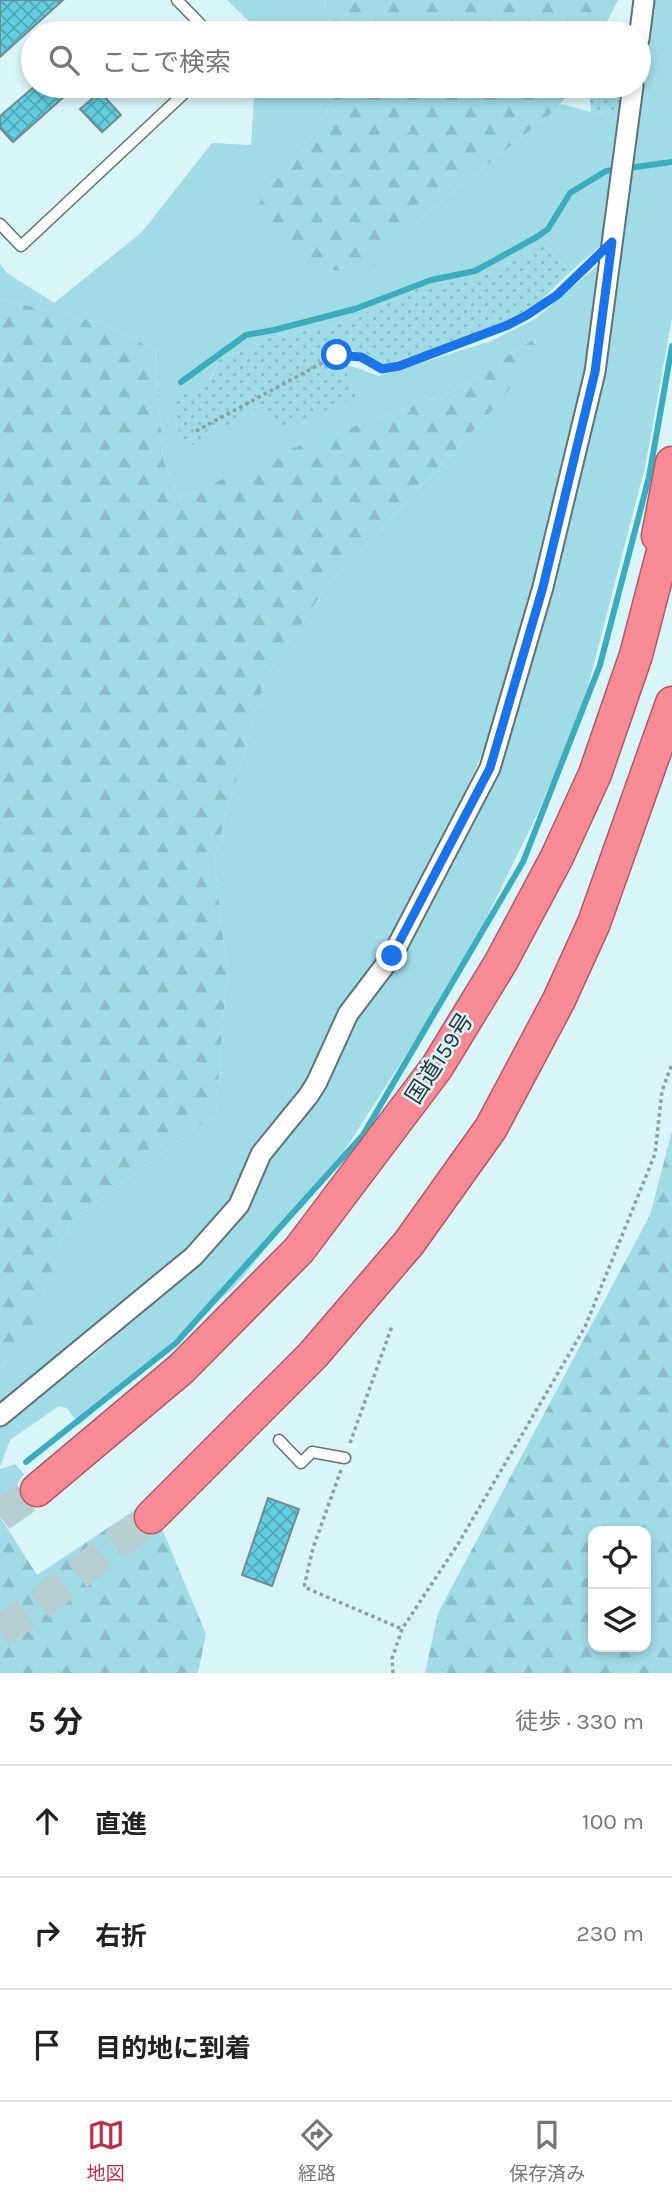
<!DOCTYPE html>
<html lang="ja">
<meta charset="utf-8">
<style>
body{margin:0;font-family:Karla,"Noto Sans JP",sans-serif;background:#f6f6f6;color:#222}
.controls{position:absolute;right:21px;bottom:21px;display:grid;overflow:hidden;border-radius:14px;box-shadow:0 4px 10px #0003}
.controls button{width:63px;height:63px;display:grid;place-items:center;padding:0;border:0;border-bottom:2px solid #e0e0e0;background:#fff;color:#222;font:35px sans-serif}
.stop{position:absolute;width:21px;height:21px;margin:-16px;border:5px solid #1a73e8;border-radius:50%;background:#fff}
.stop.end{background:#1a73e8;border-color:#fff;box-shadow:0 2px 7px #0008}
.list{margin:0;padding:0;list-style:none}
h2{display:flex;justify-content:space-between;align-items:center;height:91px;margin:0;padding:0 28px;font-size:30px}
h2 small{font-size:23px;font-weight:400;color:#767676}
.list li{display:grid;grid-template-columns:46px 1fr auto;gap:21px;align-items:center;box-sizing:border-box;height:112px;padding:0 28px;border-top:2px solid #e0e0e0}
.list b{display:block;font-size:26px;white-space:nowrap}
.list em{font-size:23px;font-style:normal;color:#767676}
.icon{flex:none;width:38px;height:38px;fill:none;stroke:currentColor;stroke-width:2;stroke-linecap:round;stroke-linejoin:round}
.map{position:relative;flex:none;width:672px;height:1673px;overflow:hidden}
.search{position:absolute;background:#fff;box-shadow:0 4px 10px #0003;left:21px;right:21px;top:21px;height:77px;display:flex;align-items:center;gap:18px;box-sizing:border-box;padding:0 24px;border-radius:38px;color:#767676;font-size:26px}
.sheet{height:427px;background:#fff}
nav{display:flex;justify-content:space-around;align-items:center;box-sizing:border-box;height:98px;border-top:2px solid #e0e0e0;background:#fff;font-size:19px;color:#767676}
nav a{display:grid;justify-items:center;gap:4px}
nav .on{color:#bf2e49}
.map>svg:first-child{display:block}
</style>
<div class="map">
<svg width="672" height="1673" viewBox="0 0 672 1673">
<defs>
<pattern id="forest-firs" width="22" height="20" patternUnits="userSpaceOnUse" patternTransform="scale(1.75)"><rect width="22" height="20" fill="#a0dbe6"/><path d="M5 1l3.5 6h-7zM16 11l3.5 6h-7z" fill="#8abdc6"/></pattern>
<pattern id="garden-dots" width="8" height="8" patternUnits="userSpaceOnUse" patternTransform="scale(1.75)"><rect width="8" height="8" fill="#a0dbe6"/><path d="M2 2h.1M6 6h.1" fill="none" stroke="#8abdc6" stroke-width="1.8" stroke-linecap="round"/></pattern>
<pattern id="building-cross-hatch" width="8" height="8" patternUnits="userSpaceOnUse" patternTransform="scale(1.75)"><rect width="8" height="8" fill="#62cee1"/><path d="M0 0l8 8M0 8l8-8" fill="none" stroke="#51a8b7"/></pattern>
</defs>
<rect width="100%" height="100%" fill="#daf5fa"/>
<g fill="#a0dbe6">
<path d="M 227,0 L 325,0 L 324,5 L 333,33 L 261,33 Z"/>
<path d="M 654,0 L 672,0 L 672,318 L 645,467 L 585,698 L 538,813 L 460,971 L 337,1162 L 236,1285 L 79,1425 L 67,1408 L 59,1406 L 10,1440 L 0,1467 L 0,1427 L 100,1350 L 214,1241 L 261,1170 L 318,1091 L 345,1036 L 468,819 L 560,557 L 635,125 Z"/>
<path d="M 262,86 L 342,86 L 294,164 L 264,189 L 365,274 L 424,215 L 557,109 L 561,104 L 591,112 L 620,116 L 604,243 L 570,272 L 540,240 L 527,254 L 468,283 L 462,281 L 428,290 L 420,288 L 343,323 L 257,340 L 256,348 L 219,357 C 212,384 193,400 175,420 L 182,439 L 192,445 L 260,406 L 357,397 L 342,363 L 379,376 L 491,341 L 535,319 L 604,260 L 591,358 L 548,535 L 495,725 L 440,849 L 381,958 L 320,1060 L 270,1133 L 223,1219 L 0,1411 L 0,1369 L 31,1329 L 69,1223 L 216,1113 L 227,969 L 214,859 L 265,678 L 324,590 L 487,416 L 548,330 L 452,392 L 285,451 L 179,499 L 163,459 L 155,350 L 101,323 L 0,299 L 0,264 L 7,273 L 54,303 L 142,232 L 212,143 L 251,145 L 254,97 Z"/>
<path d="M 15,1464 L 24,1474 L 0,1509 L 0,1469 Z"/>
</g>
<g fill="url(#forest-firs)" fill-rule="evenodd">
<path d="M 325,0 L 618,0 L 601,33 L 333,33 L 324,5 Z"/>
<path d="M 342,86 L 572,86 L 557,109 L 424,215 L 366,274 L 313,268 L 272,237 L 256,215 L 264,189 L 294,164 Z"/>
<path d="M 0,299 L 101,323 L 155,350 L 163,459 L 179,499 L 284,451 L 452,392 L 549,329 L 539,354 L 487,416 L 324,590 L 265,678 L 214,859 L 227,969 L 216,1113 L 69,1223 L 31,1330 L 0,1369 Z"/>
<path d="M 672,1131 L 672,1673 L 425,1673 L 438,1613 L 650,1215 ZM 593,1531 L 646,1531 L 646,1647 L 593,1647 Z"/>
<path d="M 150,1500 L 206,1634 L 198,1673 L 0,1673 L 0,1517 L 37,1575 Z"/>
</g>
<g fill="url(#garden-dots)">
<path d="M 589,86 L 625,86 L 620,116 L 591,112 Z"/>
<path d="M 540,240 L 570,272 L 541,300 L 502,325 L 386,365 L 376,363 L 351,349 L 337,350 L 357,397 L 284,428 L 260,406 L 193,445 L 182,440 L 175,420 L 173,399 C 201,387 211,389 219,357 L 256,348 L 257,340 L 343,323 L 420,288 C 436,291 453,277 468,283 L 527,254 Z"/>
</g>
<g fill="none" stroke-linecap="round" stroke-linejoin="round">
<g stroke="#3aacbe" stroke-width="6">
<path d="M 181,382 L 246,335 L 274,330 L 355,309 L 431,280 L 475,271 L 535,238 L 548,229 L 570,193 L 606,171 L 672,162"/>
<path d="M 26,1462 L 176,1343 L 363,1135 L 523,862 L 600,665 L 649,477 L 672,346"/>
</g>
</g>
<g fill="url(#building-cross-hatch)" stroke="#738b90" stroke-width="2">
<path d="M 0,0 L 63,0 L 0,57 Z"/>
<path d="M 35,86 L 55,86 L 65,96 L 13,142 L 0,128 L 0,116 Z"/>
<path d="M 100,92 L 121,115 L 102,132 L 80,109 Z"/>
<path d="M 268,1498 L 299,1509 L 272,1586 L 242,1575 Z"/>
</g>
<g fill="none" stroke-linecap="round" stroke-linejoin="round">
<g stroke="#b7cfd3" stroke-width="32" stroke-dasharray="32 16" stroke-linecap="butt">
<path d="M 0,1516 L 37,1490"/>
<path d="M 0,1632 L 42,1602 L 151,1517"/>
</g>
<g stroke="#5c7377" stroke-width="13">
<g id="service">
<path d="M 177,0 L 209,33"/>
<path d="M 0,224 L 21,246 L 192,86"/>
<path d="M 279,1440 L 301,1463 L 312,1452 L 345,1458"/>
</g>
</g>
<g stroke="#5c7377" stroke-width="23">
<g id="minor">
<path d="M 639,39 L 644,0"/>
<path d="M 0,1416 L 194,1256 L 239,1205 L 261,1154 L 309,1095 L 317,1082 L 348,1014 L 392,956 L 490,768 L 543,587 L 595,372 L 633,86"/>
</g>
</g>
<g stroke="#b05964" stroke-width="35">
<g id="trunk">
<path d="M 658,536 L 672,463"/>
<path d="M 37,1490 L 181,1369 L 299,1250 L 437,1067 L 501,962 L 557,857 L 595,774 L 636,655 L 672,517"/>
<path d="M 151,1517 L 313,1355 L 409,1243 L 491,1128 L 559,1000 L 594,923 L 672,703"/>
</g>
</g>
<g stroke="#8b9ea1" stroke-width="3.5" stroke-dasharray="3.5 3.5" stroke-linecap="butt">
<path d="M 196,431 L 337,355 L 361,357 L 382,369 L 399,366 L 508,325 L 557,295 L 588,265"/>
<path d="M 350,1443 L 392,1326"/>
<path d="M 341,1470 L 313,1548 L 304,1587 L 402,1629"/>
<path d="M 393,1673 L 392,1659 L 402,1629 L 458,1544 L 585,1327 L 655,1154 L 662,1091 L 672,1064"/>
</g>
<use href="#service" stroke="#fff" stroke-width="10"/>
<use href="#minor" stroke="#fff" stroke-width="19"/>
<use href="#trunk" stroke="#f88a96" stroke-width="32"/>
</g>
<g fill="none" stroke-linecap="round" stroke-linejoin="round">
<path stroke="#1a73e8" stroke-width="9" d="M 337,355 L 361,357 L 382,369 L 399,366 L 508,325 L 527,315 L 557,295 L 612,242 L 595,372 L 543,587 L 490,768 L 392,956"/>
</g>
<g text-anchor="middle" stroke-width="5" stroke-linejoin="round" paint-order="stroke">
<g font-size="23" fill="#2d3739" stroke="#daf5fa">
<text transform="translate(439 1058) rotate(-57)" y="8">国道159号</text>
</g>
</g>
</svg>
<div class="controls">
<button><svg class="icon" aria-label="locate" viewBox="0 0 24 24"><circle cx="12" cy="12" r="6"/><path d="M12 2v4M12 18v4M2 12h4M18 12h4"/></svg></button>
<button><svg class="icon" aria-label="layers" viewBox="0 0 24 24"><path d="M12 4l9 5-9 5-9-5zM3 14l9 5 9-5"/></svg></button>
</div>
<div class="stop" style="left:337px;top:355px"></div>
<div class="stop end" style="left:392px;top:956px"></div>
<div class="search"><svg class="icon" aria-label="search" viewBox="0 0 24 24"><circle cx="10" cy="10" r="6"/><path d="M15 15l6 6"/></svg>ここで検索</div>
</div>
<section class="sheet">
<h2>5 分<small>徒歩 · 330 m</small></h2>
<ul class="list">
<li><svg class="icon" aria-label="ahead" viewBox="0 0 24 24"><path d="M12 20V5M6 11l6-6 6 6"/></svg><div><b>直進</b></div><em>100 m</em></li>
<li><svg class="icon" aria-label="right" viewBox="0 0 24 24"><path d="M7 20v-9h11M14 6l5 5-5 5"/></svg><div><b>右折</b></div><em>230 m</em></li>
<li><svg class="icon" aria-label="arrive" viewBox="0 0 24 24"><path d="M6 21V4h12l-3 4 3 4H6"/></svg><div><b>目的地に到着</b></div></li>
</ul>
</section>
<nav>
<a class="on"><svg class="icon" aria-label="map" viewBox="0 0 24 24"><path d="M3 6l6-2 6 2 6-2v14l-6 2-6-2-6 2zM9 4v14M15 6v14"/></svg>地図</a>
<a><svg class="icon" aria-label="directions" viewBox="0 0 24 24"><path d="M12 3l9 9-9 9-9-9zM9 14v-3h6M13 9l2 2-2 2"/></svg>経路</a>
<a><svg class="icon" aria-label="saved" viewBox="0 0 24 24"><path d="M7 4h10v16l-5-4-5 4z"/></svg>保存済み</a>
</nav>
